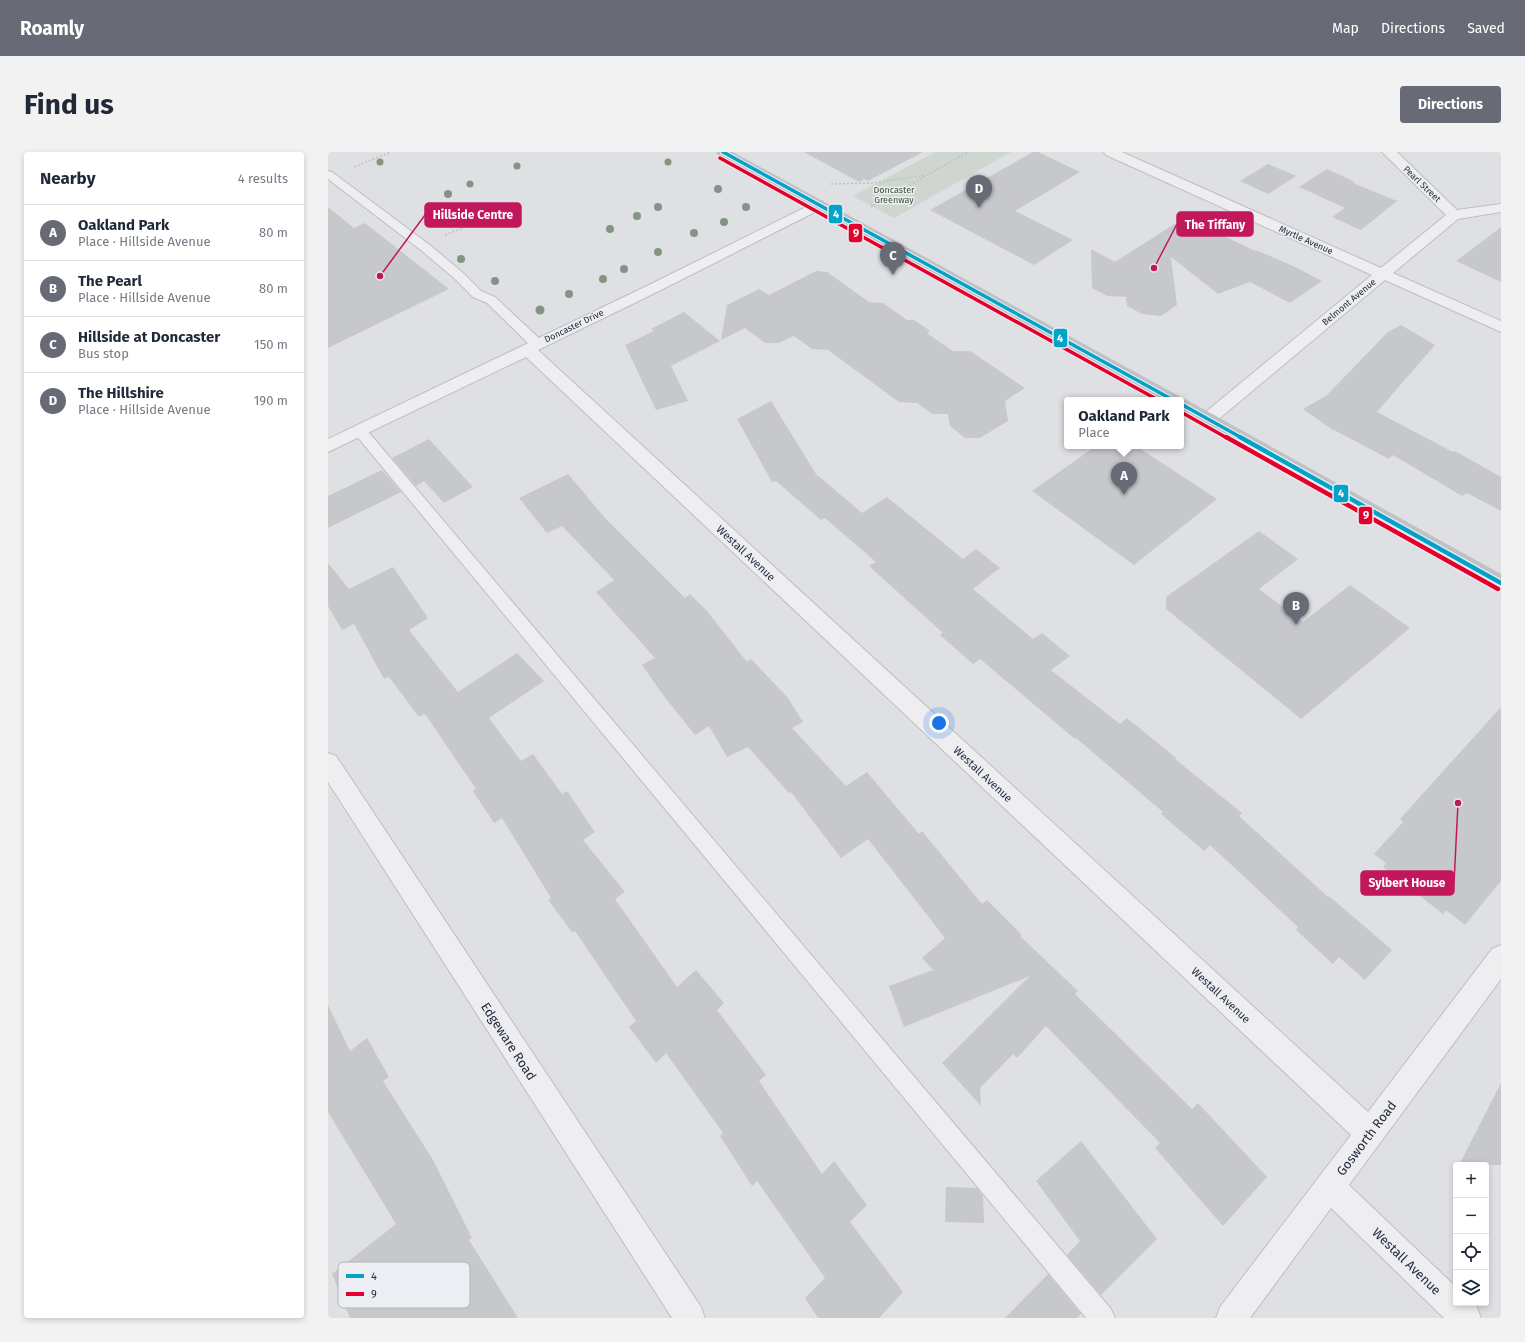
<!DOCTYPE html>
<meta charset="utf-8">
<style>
body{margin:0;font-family:"Fira Sans",sans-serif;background:#f2f2f3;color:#1f2937}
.controls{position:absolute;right:12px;bottom:12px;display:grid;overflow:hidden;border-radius:4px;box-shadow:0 2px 6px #0003}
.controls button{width:36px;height:36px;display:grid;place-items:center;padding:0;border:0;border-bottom:1px solid #e0e1e3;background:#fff;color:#1f2937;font:20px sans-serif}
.you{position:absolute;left:611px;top:571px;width:14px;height:14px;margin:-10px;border:3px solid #fff;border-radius:50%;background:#1a73e8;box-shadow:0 0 0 6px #1a73e833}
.badge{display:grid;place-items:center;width:26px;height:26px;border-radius:50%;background:#686b75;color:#fff;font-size:13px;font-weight:700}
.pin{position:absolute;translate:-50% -33px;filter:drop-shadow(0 1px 2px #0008)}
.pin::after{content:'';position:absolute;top:21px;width:14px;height:12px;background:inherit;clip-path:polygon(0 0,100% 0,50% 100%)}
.popup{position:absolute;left:736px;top:245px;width:120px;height:52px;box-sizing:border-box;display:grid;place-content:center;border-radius:4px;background:#fff;filter:drop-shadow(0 1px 3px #0005);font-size:13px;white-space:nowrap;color:#747a83}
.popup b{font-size:15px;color:#1f2937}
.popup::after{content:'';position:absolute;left:50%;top:100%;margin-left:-8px;border:8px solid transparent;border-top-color:#fff}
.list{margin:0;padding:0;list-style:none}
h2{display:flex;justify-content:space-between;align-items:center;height:52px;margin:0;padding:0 16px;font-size:17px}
h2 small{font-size:13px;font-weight:400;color:#747a83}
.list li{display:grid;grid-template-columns:26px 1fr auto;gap:12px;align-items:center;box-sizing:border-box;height:56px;padding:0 16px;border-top:1px solid #e0e1e3}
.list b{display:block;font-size:15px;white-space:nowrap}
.list p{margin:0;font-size:13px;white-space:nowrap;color:#747a83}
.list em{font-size:13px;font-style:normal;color:#747a83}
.icon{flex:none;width:22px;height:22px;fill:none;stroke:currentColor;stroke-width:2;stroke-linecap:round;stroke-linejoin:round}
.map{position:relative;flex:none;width:1173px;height:1166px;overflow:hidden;border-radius:4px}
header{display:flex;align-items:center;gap:24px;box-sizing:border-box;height:56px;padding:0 20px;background:#686b75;color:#fff}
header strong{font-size:19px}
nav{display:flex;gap:22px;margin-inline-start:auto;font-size:14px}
.intro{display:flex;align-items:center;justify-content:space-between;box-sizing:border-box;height:96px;padding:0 24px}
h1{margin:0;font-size:28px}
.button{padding:10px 18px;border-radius:4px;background:#686b75;color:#fff;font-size:14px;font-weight:700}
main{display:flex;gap:24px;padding:0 24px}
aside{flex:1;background:#fff;border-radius:4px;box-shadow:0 2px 6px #0003}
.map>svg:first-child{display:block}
</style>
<header>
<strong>Roamly</strong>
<nav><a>Map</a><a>Directions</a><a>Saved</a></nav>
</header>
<div class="intro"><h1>Find us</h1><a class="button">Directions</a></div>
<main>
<aside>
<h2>Nearby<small>4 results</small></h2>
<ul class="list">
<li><span class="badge">A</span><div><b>Oakland Park</b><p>Place · Hillside Avenue</p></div><em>80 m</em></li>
<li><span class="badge">B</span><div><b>The Pearl</b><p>Place · Hillside Avenue</p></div><em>80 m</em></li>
<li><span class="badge">C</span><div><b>Hillside at Doncaster</b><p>Bus stop</p></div><em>150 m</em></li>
<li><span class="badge">D</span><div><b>The Hillshire</b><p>Place · Hillside Avenue</p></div><em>190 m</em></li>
</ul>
</aside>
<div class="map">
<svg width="1173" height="1166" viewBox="0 0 1173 1166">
<rect width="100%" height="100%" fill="#dfe0e3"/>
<path fill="#ced6cf" d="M 607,0 L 683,0 L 566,66 L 525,44 Z"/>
<g fill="#c7c8cb">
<path d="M 476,0 L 595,0 L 540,29 L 536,27 L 531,30 Z"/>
<path d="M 705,0 L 710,0 L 752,20 L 687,59 L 745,88 L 706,113 L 602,58 Z"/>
<path d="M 940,12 L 968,24 L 940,42 L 912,29 Z"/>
<path d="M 999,17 L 1027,30 L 1025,31 L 1069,49 L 1033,78 L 1004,65 L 1017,56 L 971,35 Z"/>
<path d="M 0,55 L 26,76 L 37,71 L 121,137 L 0,196 Z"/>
<path d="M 848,71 L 871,72 L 927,99 L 928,98 L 967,115 L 994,129 L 962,151 L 922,130 L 890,142 L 843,105 L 849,153 L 833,164 L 814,162 L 799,154 L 798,145 L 779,144 L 764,136 L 763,97 L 787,110 Z"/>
<path d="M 1173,75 L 1173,130 L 1128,109 L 1148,94 Z"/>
<path d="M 488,119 L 499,120 L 541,150 L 555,151 L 579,168 L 586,168 L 601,178 L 600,182 L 625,199 L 642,199 L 697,236 L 677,249 L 680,269 L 652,286 L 637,286 L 622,274 L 620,262 L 604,262 L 589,251 L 571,250 L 500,198 L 484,197 L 466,184 L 451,191 L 437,191 L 417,176 L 393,188 L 399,153 L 431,137 L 441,143 Z"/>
<path d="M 356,160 L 392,189 L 343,214 L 360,249 L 328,258 L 297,193 L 326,179 L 323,177 Z"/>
<path d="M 1073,173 L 1107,193 L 1049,260 L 1125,300 L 1127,299 L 1173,325 L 1173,359 L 1139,341 L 1134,344 L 1065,303 L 1061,307 L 1006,278 L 1005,278 L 975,257 L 998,244 L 1060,180 Z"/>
<path d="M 443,249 L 488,322 L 534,361 L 559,345 L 635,407 L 648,397 L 672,416 L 645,437 L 705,487 L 714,481 L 742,504 L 723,518 L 792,572 L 799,566 L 848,606 L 847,607 L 914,661 L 911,664 L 1000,745 L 1001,744 L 1064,798 L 1037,828 L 1011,805 L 1005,812 L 968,778 L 970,775 L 882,693 L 876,699 L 833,662 L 835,660 L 748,586 L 747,587 L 652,507 L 645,512 L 612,483 L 615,481 L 541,414 L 548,410 L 497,366 L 493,368 L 448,329 L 444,330 L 409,267 Z"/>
<path d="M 101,287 L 145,335 L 116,351 L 96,329 L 88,334 L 64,306 Z"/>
<path d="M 768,294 L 808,294 L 889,347 L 806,413 L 704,339 Z"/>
<path d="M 54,318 L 73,340 L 0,376 L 0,344 Z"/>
<path d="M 240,322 L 278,367 L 357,446 L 362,442 L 379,459 L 419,510 L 423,507 L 460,546 L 475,570 L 464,576 L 518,634 L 539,620 L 591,682 L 594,679 L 654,752 L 659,748 L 694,783 L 692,784 L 750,839 L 747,842 L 864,957 L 870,951 L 939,1025 L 895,1074 L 827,996 L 832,991 L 718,874 L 689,906 L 685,902 L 652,936 L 653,954 L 614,911 L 702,824 L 576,875 L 561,834 L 605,818 L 594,806 L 617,786 L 540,687 L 513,706 L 463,640 L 461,641 L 420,595 L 399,605 L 381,574 L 367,583 L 335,543 L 314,513 L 327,506 L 268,440 L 286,428 L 234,374 L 219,381 L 191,346 Z"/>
<path d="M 931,379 L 970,407 L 931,437 L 975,470 L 1022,433 L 1082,476 L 973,567 L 838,457 L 838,445 Z"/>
<path d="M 0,411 L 21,437 L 65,415 L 100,466 L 81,478 L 130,540 L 189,501 L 216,529 L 161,566 L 193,609 L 205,602 L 234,642 L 239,639 L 267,680 L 255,688 L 297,740 L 287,747 L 349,835 L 368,818 L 396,851 L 389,858 L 438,923 L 431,929 L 494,1022 L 506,1009 L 539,1053 L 522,1070 L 575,1140 L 551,1166 L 490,1166 L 477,1146 L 497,1126 L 429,1029 L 424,1034 L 392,984 L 395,981 L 338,901 L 328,911 L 301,875 L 308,869 L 247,779 L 244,780 L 220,748 L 223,746 L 174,666 L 166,671 L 145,639 L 148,637 L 97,562 L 91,565 L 61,525 L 56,527 L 26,472 L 14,478 L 0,454 Z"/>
<path d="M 1173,555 L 1173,729 L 1137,773 L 1118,758 L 1115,762 L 1055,715 L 1058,711 L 1046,702 L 1075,670 L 1072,667 Z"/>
<path d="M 0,853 L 22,899 L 39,886 L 61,925 L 55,929 L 105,1008 L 144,1086 L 141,1088 L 190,1166 L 22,1166 L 4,1122 L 68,1072 L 0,960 Z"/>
<path d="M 1173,931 L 1173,1013 L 1131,1013 Z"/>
<path d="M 753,989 L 829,1087 L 773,1143 L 739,1103 L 752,1089 L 708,1029 Z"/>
<path d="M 618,1035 L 649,1036 L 655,1044 L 656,1071 L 617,1070 Z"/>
<path d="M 720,1122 L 753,1162 L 749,1166 L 677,1166 Z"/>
</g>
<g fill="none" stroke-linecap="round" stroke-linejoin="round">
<g stroke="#bdbec1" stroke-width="2">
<g id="service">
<path d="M 0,19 L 4,20 L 103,94 L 134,120 L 153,139 L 167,145 L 214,189 L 216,192 L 214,195 L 209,196 L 204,195 L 159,151 L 145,145 L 126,126 L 94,99 L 0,27 Z"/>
<path d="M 32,274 L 37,276 L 783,1157 L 787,1166 L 758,1166 L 27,282 L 25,279 L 27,276 Z"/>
</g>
</g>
<g stroke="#bdbec1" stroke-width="2">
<g id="minor">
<path d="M 776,0 L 794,0 L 1053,116 L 1118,63 L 1054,0 L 1069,0 L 1129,58 L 1173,52 L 1173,60 L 1130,67 L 1065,121 L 1173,169 L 1173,180 L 1057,128 L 886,271 L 880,273 L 874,271 L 871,267 L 874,263 L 1044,123 L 778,3 Z"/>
<path d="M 490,49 L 495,50 L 497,53 L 495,56 L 331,139 L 210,198 L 1040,960 L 1164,797 L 1173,793 L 1173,827 L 1021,1033 L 1128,1135 L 1128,1151 L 1145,1151 L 1149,1155 L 1153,1166 L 1116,1166 L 1003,1056 L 922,1166 L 888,1166 L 892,1155 L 1023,983 L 198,205 L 0,300 L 0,287 L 321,133 Z"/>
<path d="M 0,601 L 8,604 L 373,1155 L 377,1166 L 344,1166 L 0,630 Z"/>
</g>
</g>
<g stroke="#c0c1c6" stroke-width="1.5" stroke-dasharray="2 2" stroke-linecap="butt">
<path d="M 26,15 L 63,0"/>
<path d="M 503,32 L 545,31 L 598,23"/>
<path d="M 543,55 L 640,0"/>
<path d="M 117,83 L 139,74"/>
</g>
<use href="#service" fill="#eeeef0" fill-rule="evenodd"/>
<use href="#minor" fill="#eeeef0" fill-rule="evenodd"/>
<path fill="#c0c1c6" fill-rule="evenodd" d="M 388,0 L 405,0 L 851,244 L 853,246 L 859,248 L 1173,422 L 1173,439 L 1166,436 L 853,259 L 853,248 L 832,248 L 390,3 Z"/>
<g stroke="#eceef3" stroke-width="5.5">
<g id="bus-1-far1">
<path d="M 395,0 L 845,248"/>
<path d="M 853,252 L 914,286"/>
</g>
</g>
<g stroke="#eceef3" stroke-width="7">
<path id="bus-1" d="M 912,285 L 1173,431"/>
</g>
<g stroke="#eceef3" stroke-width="5.5">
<g id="bus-2-far1">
<path d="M 392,6 L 830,248"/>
<path d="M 853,260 L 899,286"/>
</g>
</g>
<g stroke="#eceef3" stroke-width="7">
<path id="bus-2" d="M 898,285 L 1170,437"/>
</g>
<use href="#bus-1-far1" stroke="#02a3c7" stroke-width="3.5"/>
<use href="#bus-1" stroke="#02a3c7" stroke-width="4.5"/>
<use href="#bus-2-far1" stroke="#e4002b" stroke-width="3.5"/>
<use href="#bus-2" stroke="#e4002b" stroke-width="4.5"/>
</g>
<g fill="#839384">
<circle cx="52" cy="10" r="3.5"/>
<circle cx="340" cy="10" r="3.5"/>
<circle cx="189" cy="14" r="3.5"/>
<circle cx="142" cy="32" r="3.5"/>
<circle cx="390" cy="37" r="4"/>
<circle cx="120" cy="42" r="4"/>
<circle cx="330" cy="55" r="4"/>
<circle cx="418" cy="55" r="4"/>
<circle cx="309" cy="64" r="4"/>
<circle cx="396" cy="70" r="4"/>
<circle cx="282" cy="77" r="4"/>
<circle cx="366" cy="81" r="4"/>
<circle cx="330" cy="100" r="4"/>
<circle cx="133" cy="107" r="4"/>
<circle cx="296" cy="117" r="4"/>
<circle cx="275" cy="127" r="4"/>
<circle cx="167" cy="129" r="4"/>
<circle cx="241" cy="142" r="4"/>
<circle cx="212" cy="158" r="4.5"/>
</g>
<g text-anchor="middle" stroke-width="3" stroke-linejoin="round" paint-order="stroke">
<g font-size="9" fill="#282c3a" stroke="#eceef3">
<text transform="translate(1094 32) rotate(44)" y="3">Pearl Street</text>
<text transform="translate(978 88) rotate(24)" y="3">Myrtle Avenue</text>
<text transform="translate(1021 150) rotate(-40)" y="3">Belmont Avenue</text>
<text transform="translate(246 174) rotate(-26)" y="3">Doncaster Drive</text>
</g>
<g font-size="9" fill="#385436" stroke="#eceef3">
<text x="566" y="41">Doncaster<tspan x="566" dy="10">Greenway</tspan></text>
</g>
<g font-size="11" fill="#282c3a" stroke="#eceef3">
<text transform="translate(418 401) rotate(43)" y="4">Westall Avenue</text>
<text transform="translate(655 622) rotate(43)" y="4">Westall Avenue</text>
<text transform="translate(893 843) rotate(43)" y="4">Westall Avenue</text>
</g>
<g font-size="13" fill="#282c3a" stroke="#eceef3">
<text transform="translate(181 889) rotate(57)" y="5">Edgeware Road</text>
<text transform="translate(1038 986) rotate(-53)" y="5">Gosworth Road</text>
<text transform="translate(1079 1109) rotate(44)" y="5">Westall Avenue</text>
</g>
</g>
<rect x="10" y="1110" width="132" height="46" rx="6" fill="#eceef3" stroke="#b1b4bc" stroke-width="1"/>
<rect x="18" y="1122" width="18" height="4" fill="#02a3c7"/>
<rect x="18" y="1140" width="18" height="4" fill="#e4002b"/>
<g font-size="11" fill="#282c3a">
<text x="43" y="1128">4</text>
<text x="43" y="1146">9</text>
</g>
<path fill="none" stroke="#c2185b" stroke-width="1.5" d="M52 124L97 63M826 116L849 72M1130 651L1126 731"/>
<g fill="#c2185b" stroke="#eceef3" stroke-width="1.5">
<circle cx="52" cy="124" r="4"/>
<circle cx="826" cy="116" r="4"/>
<circle cx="1130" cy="651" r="4"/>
</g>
<g fill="#c2185b" stroke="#c2185b" stroke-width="1.5">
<rect x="97" y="51" width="96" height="24" rx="4"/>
<rect x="849" y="60" width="76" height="24" rx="4"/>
<rect x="1033" y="719" width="93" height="24" rx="4"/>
</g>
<g font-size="12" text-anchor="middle" font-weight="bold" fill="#fff">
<text x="145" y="67">Hillside Centre</text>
<text x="887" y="77">The Tiffany</text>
<text x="1079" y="735">Sylbert House</text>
</g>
<g stroke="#eceef3" stroke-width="1.5">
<rect x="500" y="52" width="15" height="20" rx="4" fill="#02a3c7"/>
<rect x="520" y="71" width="15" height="20" rx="4" fill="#e4002b"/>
<rect x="725" y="176" width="15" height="20" rx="4" fill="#02a3c7"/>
<rect x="1005" y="332" width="16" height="19" rx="4" fill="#02a3c7"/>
<rect x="1030" y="354" width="15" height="19" rx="4" fill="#e4002b"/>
</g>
<g font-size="11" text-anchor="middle" font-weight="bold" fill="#fff">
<text x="508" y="66">4</text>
<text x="528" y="85">9</text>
<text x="732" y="190">4</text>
<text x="1013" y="345">4</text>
<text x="1038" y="367">9</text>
</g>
</svg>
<div class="controls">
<button>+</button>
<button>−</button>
<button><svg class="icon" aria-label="locate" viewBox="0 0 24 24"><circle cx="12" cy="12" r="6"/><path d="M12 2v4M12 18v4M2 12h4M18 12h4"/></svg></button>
<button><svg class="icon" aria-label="layers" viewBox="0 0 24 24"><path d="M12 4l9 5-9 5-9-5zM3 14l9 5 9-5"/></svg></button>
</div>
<div class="you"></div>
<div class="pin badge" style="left:796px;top:343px">A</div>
<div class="popup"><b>Oakland Park</b>Place</div>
<div class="pin badge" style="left:968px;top:473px">B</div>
<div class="pin badge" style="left:565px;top:123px">C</div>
<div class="pin badge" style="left:651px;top:56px">D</div>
</div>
</main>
